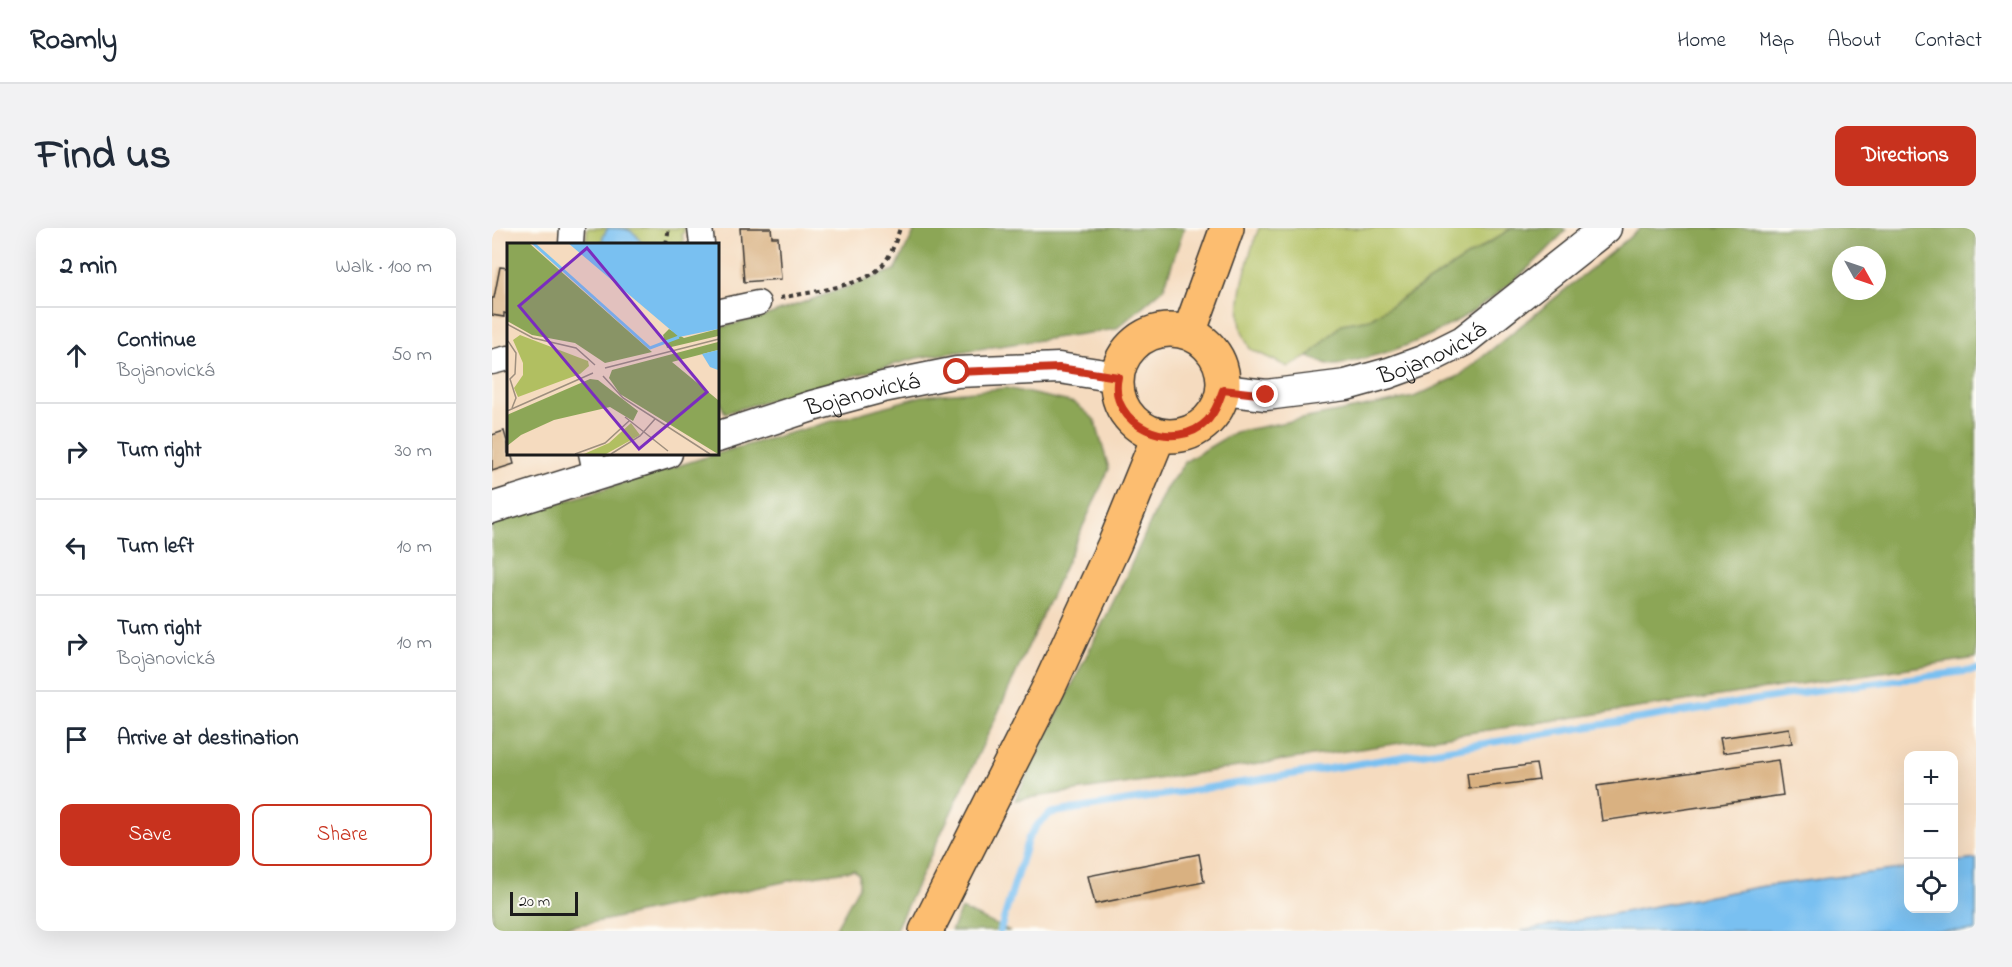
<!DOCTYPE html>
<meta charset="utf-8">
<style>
body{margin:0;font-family:"Indie Flower",sans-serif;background:#f2f2f3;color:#1f2937}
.controls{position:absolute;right:18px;bottom:18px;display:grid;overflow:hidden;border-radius:12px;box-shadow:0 6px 24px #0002}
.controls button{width:54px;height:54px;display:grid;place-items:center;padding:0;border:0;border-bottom:2px solid #e0e1e3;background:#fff;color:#1f2937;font:30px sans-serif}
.compass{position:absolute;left:1340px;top:18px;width:54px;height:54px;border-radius:50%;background:#fff;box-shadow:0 6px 24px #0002;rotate:130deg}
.scale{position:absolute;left:18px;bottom:15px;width:68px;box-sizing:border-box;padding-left:6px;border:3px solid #1c1c1c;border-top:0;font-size:16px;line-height:21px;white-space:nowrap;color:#1c1c1c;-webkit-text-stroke:4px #fdfcf7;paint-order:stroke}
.stop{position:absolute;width:18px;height:18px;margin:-14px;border:4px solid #c8321e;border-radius:50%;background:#fff}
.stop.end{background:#c8321e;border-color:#fff;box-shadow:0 2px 6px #0008}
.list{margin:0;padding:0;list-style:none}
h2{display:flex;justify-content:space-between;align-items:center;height:78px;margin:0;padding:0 24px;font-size:26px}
h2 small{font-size:20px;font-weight:400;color:#747a83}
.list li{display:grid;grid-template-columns:39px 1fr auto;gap:18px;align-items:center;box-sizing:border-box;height:96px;padding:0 24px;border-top:2px solid #e0e1e3}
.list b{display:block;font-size:22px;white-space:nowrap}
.list p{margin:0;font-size:20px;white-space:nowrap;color:#747a83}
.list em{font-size:20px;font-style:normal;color:#747a83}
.actions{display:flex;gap:12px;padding:18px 24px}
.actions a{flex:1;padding:14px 0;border:2px solid #c8321e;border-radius:12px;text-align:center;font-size:21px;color:#c8321e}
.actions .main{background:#c8321e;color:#fff}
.icon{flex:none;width:33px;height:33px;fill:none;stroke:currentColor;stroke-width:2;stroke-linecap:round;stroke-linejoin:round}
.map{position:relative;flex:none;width:1484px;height:703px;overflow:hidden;border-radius:12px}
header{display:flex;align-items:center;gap:36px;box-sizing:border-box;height:84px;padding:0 30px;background:#fff;border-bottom:2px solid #e0e1e3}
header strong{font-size:28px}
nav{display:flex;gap:33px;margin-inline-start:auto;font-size:21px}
.intro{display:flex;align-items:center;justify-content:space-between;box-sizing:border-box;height:144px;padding:0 36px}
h1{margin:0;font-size:42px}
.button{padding:15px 27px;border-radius:12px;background:#c8321e;color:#fff;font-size:21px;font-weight:700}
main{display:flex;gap:36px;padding:0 36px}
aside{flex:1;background:#fff;border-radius:12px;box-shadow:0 6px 24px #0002}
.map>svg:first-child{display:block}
</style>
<header>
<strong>Roamly</strong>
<nav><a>Home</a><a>Map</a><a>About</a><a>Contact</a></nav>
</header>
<div class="intro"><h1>Find us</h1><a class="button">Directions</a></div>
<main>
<aside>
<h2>2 min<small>Walk · 100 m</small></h2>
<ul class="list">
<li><svg class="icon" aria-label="ahead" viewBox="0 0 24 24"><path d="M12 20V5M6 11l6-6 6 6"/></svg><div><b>Continue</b><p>Bojanovická</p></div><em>50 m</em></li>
<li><svg class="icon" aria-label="right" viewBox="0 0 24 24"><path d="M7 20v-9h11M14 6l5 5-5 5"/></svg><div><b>Turn right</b></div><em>30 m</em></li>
<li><svg class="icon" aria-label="left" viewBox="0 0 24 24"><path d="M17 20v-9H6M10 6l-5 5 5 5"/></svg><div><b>Turn left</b></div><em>10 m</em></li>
<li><svg class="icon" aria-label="right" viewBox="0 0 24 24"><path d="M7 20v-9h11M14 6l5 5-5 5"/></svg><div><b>Turn right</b><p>Bojanovická</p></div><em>10 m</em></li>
<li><svg class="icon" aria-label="arrive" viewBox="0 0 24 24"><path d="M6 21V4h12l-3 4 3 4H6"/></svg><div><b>Arrive at destination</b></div></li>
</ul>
<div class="actions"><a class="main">Save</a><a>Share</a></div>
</aside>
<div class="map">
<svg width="1484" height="703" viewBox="0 0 1484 703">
<rect width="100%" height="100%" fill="#fdfcf7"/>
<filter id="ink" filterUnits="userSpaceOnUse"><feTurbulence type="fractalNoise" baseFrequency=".0167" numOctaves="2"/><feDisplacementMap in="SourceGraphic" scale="12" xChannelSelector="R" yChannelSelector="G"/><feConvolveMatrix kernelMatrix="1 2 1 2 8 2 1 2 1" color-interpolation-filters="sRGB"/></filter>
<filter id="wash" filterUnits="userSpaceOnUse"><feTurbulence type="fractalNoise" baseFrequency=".008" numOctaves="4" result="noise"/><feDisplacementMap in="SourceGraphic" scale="24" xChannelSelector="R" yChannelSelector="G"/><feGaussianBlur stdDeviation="1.35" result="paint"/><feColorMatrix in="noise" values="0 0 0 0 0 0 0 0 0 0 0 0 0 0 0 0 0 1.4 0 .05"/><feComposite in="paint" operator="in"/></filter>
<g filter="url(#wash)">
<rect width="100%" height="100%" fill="#f5dbbf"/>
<g fill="#b1bf61" stroke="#666e3e" stroke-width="1.5">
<path d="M 95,0 L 192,0 L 192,5 L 190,6 L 192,16 L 94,16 Z"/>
<path d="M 767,0 L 1020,0 L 878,91 L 850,96 L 816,129 L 796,139 L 758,121 C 755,114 750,106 749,99 C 743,72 757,25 767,0 Z"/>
</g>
<g fill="#8ca657" stroke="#54613a" stroke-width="1.5" fill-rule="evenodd">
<path d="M 424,0 L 692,0 L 672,60 L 624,101 L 425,130 L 233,185 L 225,168 L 225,100 L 270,89 L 403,42 Z"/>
<path d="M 1020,0 L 1070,0 L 1074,2 C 1021,61 952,112 873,130 C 864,132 852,137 842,137 C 834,137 824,131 816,129 L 850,96 L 878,91 Z"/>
<path d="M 1149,0 L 1484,0 L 1484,430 L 523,572 L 634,348 L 673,262 L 694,233 L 743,204 L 922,169 L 967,148 ZM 1349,27 L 1385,27 L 1385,63 L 1349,63 Z"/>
<path d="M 514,160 L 583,175 L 603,192 L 617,241 L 505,487 L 403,703 L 342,703 L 367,658 L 367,647 L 362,642 L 315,649 L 114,692 L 51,703 L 0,703 L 0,296 L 230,224 L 430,168 Z"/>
<path d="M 469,681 L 518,703 L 459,703 Z"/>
</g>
<g fill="#79c0f1" stroke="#4a6e86" stroke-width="1.5">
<path d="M 116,0 C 131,0 144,0 149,16 L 110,16 L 111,8 Z"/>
<path d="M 1484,631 L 1484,703 L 1029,703 L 1272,658 L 1416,640 L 1416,680 L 1462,680 L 1462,634 Z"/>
</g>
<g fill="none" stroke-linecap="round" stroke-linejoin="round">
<path stroke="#79c0f1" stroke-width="7" d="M 508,703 L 536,611 L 546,596 L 559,585 L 1320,463 L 1484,442"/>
</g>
<g id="blocks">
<g fill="#d9b181">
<path d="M 248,0 L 279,0 L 280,9 L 286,9 L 289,51 L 252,54 Z"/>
<path d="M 8,39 L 16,40 L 16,86 L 12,85 L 12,89 L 0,87 L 0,70 L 2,70 Z"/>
<path d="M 12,203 L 16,217 L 16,225 L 19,225 L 22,236 L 0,243 L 0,207 Z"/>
<path d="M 1297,500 L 1300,515 L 1231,525 L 1228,510 Z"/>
<path d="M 1286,532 L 1291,567 L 1110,593 L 1105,558 Z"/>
<path d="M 1044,536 L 1047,552 L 977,561 L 975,545 Z"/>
<path d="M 707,626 L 712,654 L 603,676 L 596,648 Z"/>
</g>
</g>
</g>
<g filter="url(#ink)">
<use href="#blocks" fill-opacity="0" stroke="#3d3934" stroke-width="1.5"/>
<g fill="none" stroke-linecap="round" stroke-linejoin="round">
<g stroke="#3d3934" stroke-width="27">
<g id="minor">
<path d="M 208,0 L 210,16"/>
<path d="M 79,16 L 80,0"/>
<path d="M 225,84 L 266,75"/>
<path d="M 0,134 L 16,130"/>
<path d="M 99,225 L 104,248"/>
</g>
</g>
<g stroke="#3d3934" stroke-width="33">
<g id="tertiary">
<path id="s1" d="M 731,162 L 774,167 L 854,157 L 897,145 L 933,132 L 971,113 L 1114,0"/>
<path id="s2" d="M 225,209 L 320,178 L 391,159 L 465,144 L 567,140 L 626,149"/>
<path d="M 0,280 L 175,225"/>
</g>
</g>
<g stroke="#3d3934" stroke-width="36">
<g id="primary">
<circle cx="678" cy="155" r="53"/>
<path d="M 697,105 L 735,0"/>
<path d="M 434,703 L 556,461 L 623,315 L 667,207"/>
</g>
</g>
<g stroke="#3d3934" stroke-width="4" stroke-dasharray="4.5 4.5" stroke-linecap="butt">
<path d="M 174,16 L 177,0"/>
<path d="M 288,70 C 313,65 363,59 383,44 C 397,34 403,16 408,0"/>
</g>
<use href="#minor" stroke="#fff" stroke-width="24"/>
<use href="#tertiary" stroke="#fff" stroke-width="30"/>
<use href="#primary" stroke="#fcbd6f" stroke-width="33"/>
</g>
</g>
<g fill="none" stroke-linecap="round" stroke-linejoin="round" filter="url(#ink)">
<path stroke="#c8321e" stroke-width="8" d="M 465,144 L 567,140 L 626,149 C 615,197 683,227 716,192 C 724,183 727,173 731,162 L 774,167"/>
</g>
<g text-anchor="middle" stroke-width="6" stroke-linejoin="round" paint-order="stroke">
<g font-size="24" fill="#1c1c1c" stroke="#fdfcf7">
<text dy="8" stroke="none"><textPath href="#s1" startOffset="216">Bojanovická</textPath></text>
<text dy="8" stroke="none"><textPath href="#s2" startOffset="152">Bojanovická</textPath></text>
</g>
</g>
<g transform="translate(15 15)">
<rect width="212" height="212" fill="#f5dbbf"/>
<path d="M 13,92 L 81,118 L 82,123 L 73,131 L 11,154 L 7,145 L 16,132 L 16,120 L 6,97 ZM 124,180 L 133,192 L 99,211 L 77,211 L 102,200 Z" fill="#b1bf61"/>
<path d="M 0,0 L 23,1 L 145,109 L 98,120 L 68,100 L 25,92 L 0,78 ZM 162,86 L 177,95 L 211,86 L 211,93 L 160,105 L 156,92 ZM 211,99 L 211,107 L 165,119 L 211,157 L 211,211 L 113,151 L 102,135 L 105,127 ZM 83,136 L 91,137 L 131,168 L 126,178 L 103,164 L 47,177 L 14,192 L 0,203 L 0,172 Z" fill="#8ca657"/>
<path d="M 61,0 L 211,0 L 211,86 L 172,94 ZM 211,107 L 212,107 L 211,127 L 203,124 L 195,111 Z" fill="#79c0f1"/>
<path fill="none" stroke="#79c0f1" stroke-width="3" d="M 26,0 L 143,105 L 172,94"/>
<path fill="none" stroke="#9e8f7e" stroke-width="1.5" d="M 0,81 L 26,95 L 69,105 L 88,122M 1,98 L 9,110 L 8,131 L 3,136 L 9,155 L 5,165M 98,125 L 212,96M 96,133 L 116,155 L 203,211M 0,168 L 86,130M 118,174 L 161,208M 68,211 L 98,200 L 122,178M 104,211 L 133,193 L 148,176"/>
<path fill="#7b2cbf" fill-opacity="0.15" stroke="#7b2cbf" stroke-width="3" d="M 80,5 L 200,149 L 132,206 L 12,63 Z"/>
<rect width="212" height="212" fill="none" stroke="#1c1c1c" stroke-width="3"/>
</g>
</svg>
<div class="controls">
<button>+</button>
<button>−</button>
<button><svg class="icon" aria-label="locate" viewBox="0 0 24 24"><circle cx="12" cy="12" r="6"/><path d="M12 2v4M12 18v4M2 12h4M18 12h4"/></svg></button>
</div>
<svg class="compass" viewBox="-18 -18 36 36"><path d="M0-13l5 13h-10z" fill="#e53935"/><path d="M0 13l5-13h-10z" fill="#747a83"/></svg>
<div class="scale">20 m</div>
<div class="stop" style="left:465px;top:144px"></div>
<div class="stop end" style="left:774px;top:167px"></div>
</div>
</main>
